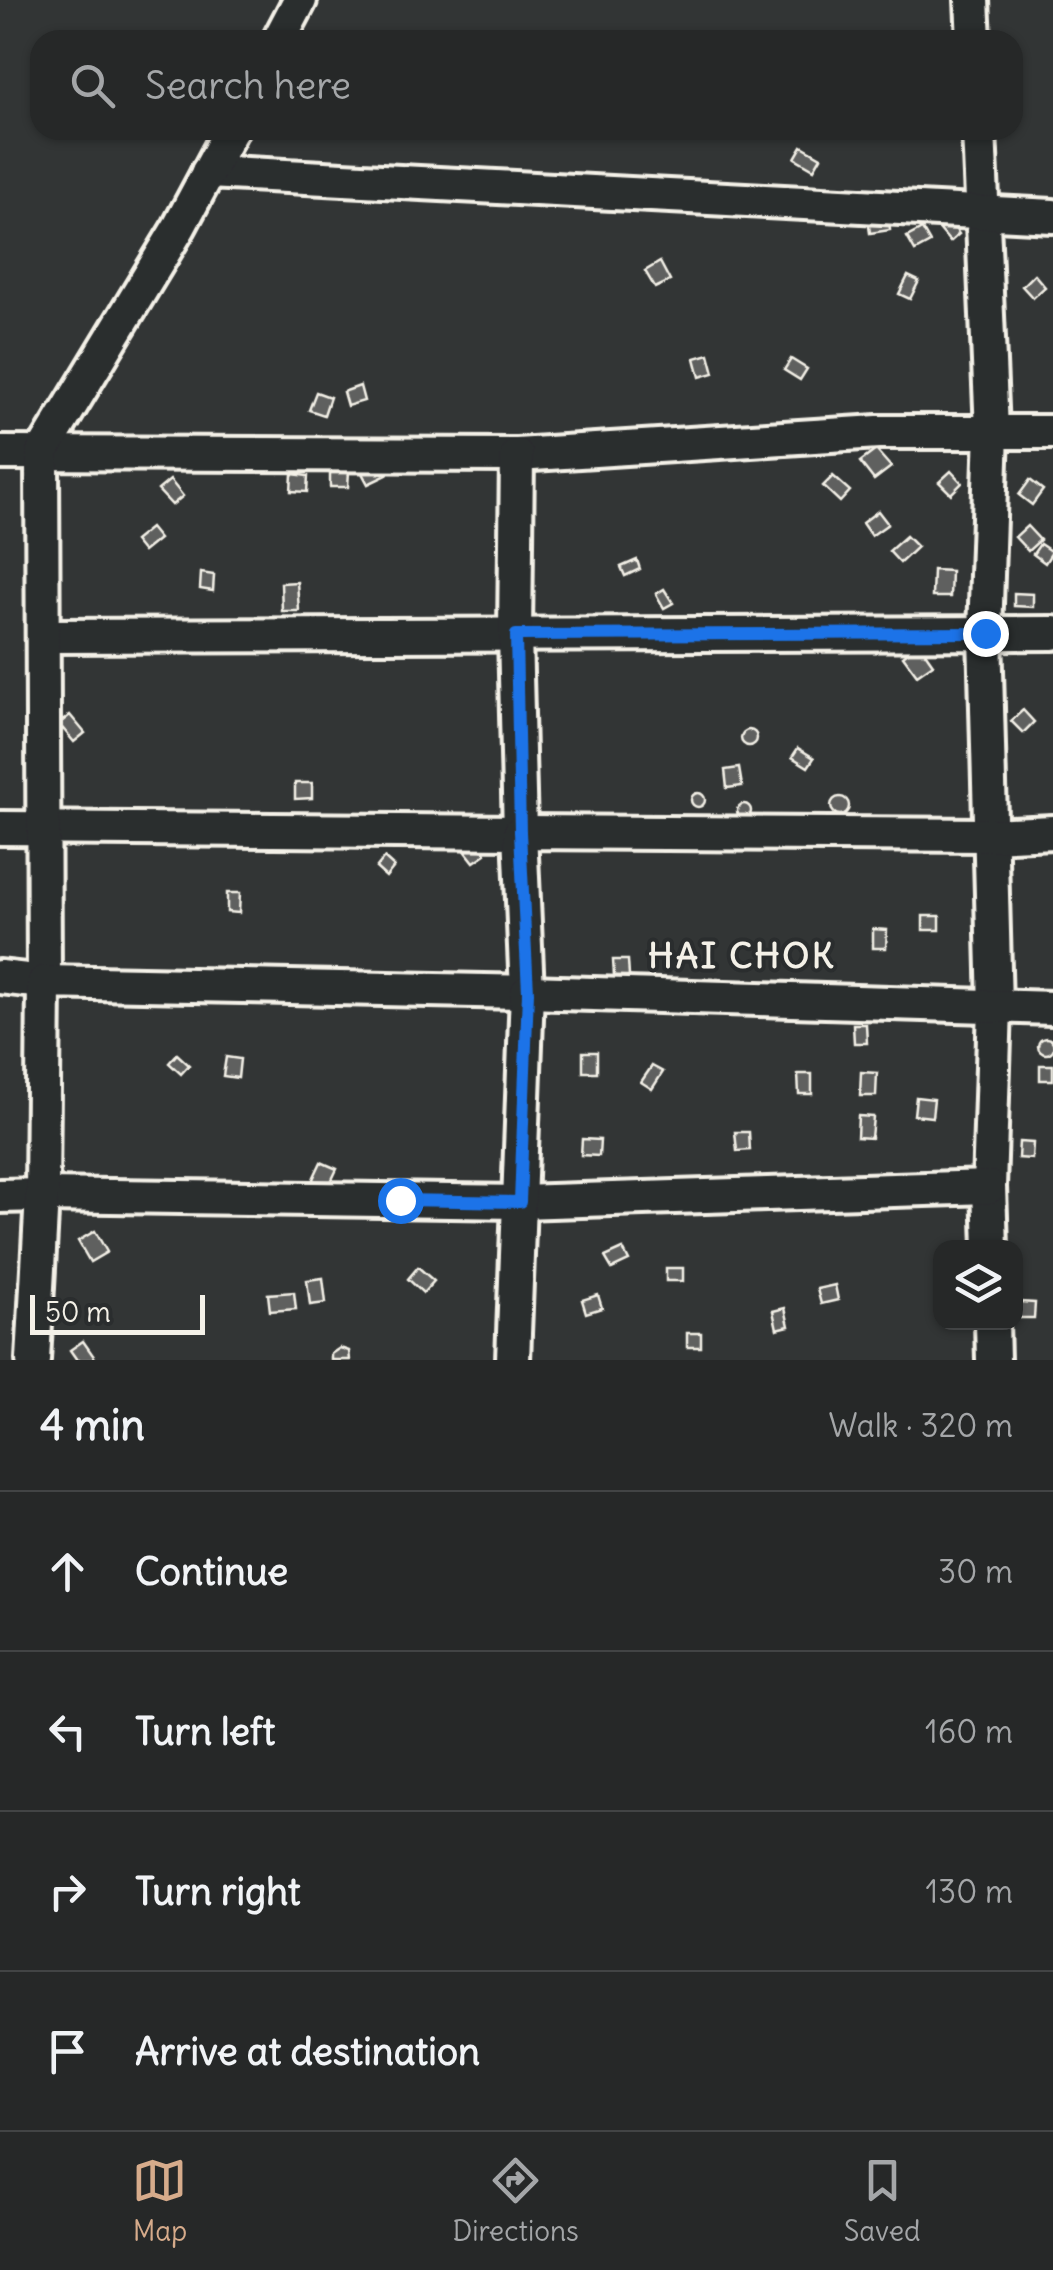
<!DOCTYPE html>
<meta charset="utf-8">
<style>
body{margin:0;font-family:Delius,sans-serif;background:#323434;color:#f1f3f6}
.controls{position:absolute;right:30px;bottom:30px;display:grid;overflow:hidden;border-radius:20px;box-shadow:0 2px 8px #0004}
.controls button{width:90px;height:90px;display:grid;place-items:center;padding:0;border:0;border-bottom:2px solid #424445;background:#262828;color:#f1f3f6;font:50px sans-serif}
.scale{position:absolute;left:30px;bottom:25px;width:175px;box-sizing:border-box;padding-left:10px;border:5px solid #f4f1e8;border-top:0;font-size:28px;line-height:35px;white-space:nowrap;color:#f4f1e8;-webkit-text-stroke:8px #2a2d2e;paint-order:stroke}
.stop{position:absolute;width:30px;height:30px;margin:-22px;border:8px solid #1a73e8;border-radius:50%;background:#fff}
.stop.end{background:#1a73e8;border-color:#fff;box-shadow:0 2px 10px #0008}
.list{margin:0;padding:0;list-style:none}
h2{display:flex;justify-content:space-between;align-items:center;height:130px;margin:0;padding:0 40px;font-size:42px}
h2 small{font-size:32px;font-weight:400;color:#a4a6a8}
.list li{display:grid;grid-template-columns:65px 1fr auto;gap:30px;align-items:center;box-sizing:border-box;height:160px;padding:0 40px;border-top:2px solid #424445}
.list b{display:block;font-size:38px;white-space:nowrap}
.list em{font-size:32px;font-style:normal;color:#a4a6a8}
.icon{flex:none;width:55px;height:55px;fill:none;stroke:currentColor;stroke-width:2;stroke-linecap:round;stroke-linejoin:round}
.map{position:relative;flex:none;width:1053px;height:1360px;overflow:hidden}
.search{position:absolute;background:#262828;box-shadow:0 2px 8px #0004;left:30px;right:30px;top:30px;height:110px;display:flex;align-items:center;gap:25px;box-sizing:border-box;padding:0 35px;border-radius:30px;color:#a4a6a8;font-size:38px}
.sheet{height:770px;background:#262828}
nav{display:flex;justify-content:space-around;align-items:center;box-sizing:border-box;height:140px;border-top:2px solid #424445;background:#262828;font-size:28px;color:#a4a6a8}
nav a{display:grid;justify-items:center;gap:5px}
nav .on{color:#d6ab8b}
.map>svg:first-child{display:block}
</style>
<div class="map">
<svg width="1053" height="1360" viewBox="0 0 1053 1360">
<rect width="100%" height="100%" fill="#323535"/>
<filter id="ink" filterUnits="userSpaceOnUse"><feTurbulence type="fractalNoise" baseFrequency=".01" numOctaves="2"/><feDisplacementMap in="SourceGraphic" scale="20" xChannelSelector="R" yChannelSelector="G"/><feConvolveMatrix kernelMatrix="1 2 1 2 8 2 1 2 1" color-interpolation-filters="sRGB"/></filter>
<g filter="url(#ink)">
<g fill="#5f605f" stroke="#f4f1e8" stroke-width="2.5">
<path d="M 802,146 L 821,157 L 814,169 L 795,158 Z"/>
<path d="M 889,217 L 890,230 L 870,233 L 868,219 Z"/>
<path d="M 950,222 L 959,234 L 950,242 L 940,230 Z"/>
<path d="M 922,229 L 930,243 L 915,251 L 907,237 Z"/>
<path d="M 660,262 L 670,281 L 655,288 L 645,271 Z"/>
<path d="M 1034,274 L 1045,287 L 1033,298 L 1022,286 Z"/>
<path d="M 908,276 L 919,281 L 910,299 L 899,294 Z"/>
<path d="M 709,354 L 714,373 L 700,377 L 695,358 Z"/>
<path d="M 791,359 L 807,369 L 800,380 L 784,370 Z"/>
<path d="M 360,386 L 364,401 L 347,406 L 343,392 Z"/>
<path d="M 316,392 L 330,397 L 324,415 L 309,410 Z"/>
<path d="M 876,450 L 891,467 L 874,480 L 860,462 Z"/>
<path d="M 380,462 L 387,475 L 368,484 L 361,471 Z"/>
<path d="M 330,470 L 349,471 L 348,487 L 330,487 Z"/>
<path d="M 951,471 L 962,483 L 951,494 L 939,482 Z"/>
<path d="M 292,474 L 308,476 L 307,492 L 291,491 Z"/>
<path d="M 833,476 L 850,491 L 840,502 L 823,486 Z"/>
<path d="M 170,480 L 183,496 L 172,505 L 158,490 Z"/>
<path d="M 1030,480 L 1043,490 L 1032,505 L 1019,495 Z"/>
<path d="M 878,511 L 888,524 L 871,536 L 862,523 Z"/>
<path d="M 1027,526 L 1040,540 L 1028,551 L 1015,537 Z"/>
<path d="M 150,528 L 159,539 L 143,552 L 134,541 Z"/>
<path d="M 906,536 L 917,547 L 900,563 L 889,551 Z"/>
<path d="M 1040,544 L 1052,552 L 1045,563 L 1033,554 Z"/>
<path d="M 637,560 L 640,569 L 625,576 L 621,567 Z"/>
<path d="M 933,570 L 951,571 L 950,597 L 932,597 Z"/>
<path d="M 201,573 L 214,575 L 213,591 L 200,589 Z"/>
<path d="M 297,582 L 299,611 L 282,611 L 281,583 Z"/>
<path d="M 664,589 L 673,603 L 664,608 L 656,594 Z"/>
<path d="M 1014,593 L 1033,594 L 1033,607 L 1014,606 Z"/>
<path d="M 919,644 L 933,664 L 917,675 L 903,656 Z"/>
<path d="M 1023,710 L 1034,722 L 1023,733 L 1011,721 Z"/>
<path d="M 70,715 L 85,733 L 74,742 L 59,724 Z"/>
<circle cx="749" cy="738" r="8"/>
<path d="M 798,748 L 814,758 L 808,767 L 792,757 Z"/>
<path d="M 739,768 L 742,786 L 727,788 L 725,770 Z"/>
<path d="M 295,783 L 312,783 L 312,798 L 295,799 Z"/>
<circle cx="698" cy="800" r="7"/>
<circle cx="840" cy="806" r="9"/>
<circle cx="744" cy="811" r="7"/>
<path d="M 475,840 L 486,854 L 474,862 L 463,848 Z"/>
<path d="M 384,858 L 394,867 L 386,877 L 376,868 Z"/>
<path d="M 227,893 L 240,893 L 239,913 L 227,912 Z"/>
<rect x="923" y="916" width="17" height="14"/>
<path d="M 873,929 L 887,930 L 886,948 L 873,948 Z"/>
<path d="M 613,960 L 628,960 L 629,976 L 614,976 Z"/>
<path d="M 853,1024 L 866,1024 L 867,1043 L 854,1043 Z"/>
<circle cx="1046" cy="1046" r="8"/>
<rect x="583" y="1052" width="14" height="20"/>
<path d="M 177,1054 L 189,1065 L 181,1074 L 169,1063 Z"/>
<path d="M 226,1057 L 240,1059 L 238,1078 L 223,1076 Z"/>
<rect x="1040" y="1065" width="13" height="15"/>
<path d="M 652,1066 L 663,1072 L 652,1089 L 641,1082 Z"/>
<path d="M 861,1072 L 877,1073 L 876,1096 L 860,1096 Z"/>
<path d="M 798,1074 L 812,1074 L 812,1094 L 799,1094 Z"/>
<path d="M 916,1097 L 934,1099 L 932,1117 L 914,1115 Z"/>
<path d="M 858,1116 L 873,1117 L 871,1138 L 857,1137 Z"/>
<path d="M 735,1132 L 749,1132 L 750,1150 L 737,1151 Z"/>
<path d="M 582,1139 L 600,1140 L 599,1156 L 581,1155 Z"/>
<path d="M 1019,1142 L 1033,1143 L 1032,1159 L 1018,1158 Z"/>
<path d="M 321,1162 L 337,1169 L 328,1188 L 312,1181 Z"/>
<path d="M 95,1231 L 107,1252 L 90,1262 L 78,1241 Z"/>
<path d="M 623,1249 L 629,1261 L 612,1269 L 605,1257 Z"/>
<path d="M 418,1267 L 434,1281 L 423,1293 L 408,1279 Z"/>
<rect x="666" y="1268" width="17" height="13"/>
<path d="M 323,1278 L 326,1303 L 310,1305 L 307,1280 Z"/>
<path d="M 835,1285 L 838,1300 L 821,1304 L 817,1289 Z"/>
<path d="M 294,1292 L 296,1309 L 270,1311 L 268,1294 Z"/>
<path d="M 598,1295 L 602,1308 L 586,1313 L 582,1300 Z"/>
<path d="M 1020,1302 L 1035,1303 L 1034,1318 L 1019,1318 Z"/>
<path d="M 785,1308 L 789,1326 L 777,1329 L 773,1311 Z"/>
<rect x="687" y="1333" width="14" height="14"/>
<path d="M 83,1341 L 95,1358 L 93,1360 L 77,1360 L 70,1350 Z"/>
<path d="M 340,1348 L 349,1351 L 350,1360 L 331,1360 L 331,1354 Z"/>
</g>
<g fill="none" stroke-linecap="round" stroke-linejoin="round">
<g stroke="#f4f1e8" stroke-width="40">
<g id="minor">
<path d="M 972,0 L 974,40"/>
<path d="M 279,40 L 300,0"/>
<path d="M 979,130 L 992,431 L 985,633 L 995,1007 L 989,1187 L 991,1248"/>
<path d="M 208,172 L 1053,216"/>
<path d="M 0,453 L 517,455 L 878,432 L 1053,432"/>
<path d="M 44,636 L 1053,633"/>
<path d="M 0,828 L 520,832 L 515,635 L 517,455"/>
<path d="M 0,977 L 44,982 L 42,453 L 179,227 L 231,130"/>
<path d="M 0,1196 L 42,1195 L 520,1202 L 989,1187"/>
<path d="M 992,1322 L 993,1360"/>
<path d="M 33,1360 L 42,1195 L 44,982 L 527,992 L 520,832 L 990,835 L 1053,832"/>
<path d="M 513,1360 L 527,992 L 1053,1008"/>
</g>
</g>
<use href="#minor" stroke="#2a2d2e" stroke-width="32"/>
</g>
</g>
<g fill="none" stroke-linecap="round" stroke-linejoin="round" filter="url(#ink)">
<path stroke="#1a73e8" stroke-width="12" d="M 400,1200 L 520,1202 L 528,992 L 520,832 L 516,635 L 985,633"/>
</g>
<g text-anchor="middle" stroke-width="8" stroke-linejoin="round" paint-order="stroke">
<g font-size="35" font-weight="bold" letter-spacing="2.5" fill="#f4f1e8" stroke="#2a2d2e">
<text x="742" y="968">HAI CHOK</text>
</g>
</g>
</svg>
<div class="controls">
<button><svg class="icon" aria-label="layers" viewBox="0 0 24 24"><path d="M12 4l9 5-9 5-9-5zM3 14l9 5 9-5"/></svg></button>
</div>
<div class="scale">50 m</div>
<div class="stop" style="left:400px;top:1200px"></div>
<div class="stop end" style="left:985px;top:633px"></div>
<div class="search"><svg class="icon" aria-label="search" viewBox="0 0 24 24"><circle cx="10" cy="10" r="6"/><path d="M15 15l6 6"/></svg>Search here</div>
</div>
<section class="sheet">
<h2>4 min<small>Walk · 320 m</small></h2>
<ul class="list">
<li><svg class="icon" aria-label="ahead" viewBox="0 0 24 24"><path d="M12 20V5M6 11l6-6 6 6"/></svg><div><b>Continue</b></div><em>30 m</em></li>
<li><svg class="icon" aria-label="left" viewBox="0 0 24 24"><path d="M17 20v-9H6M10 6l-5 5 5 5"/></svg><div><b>Turn left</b></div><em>160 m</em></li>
<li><svg class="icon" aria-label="right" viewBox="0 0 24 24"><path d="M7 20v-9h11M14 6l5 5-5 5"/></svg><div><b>Turn right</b></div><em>130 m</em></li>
<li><svg class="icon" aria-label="arrive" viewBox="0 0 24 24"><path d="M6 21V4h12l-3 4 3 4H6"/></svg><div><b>Arrive at destination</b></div></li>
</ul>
</section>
<nav>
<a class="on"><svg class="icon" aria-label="map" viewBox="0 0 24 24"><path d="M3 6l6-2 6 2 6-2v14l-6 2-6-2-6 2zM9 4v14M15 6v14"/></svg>Map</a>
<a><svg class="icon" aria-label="directions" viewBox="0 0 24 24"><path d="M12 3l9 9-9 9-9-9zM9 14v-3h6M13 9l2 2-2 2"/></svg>Directions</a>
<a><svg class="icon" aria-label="saved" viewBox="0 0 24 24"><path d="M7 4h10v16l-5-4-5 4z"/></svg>Saved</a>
</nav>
